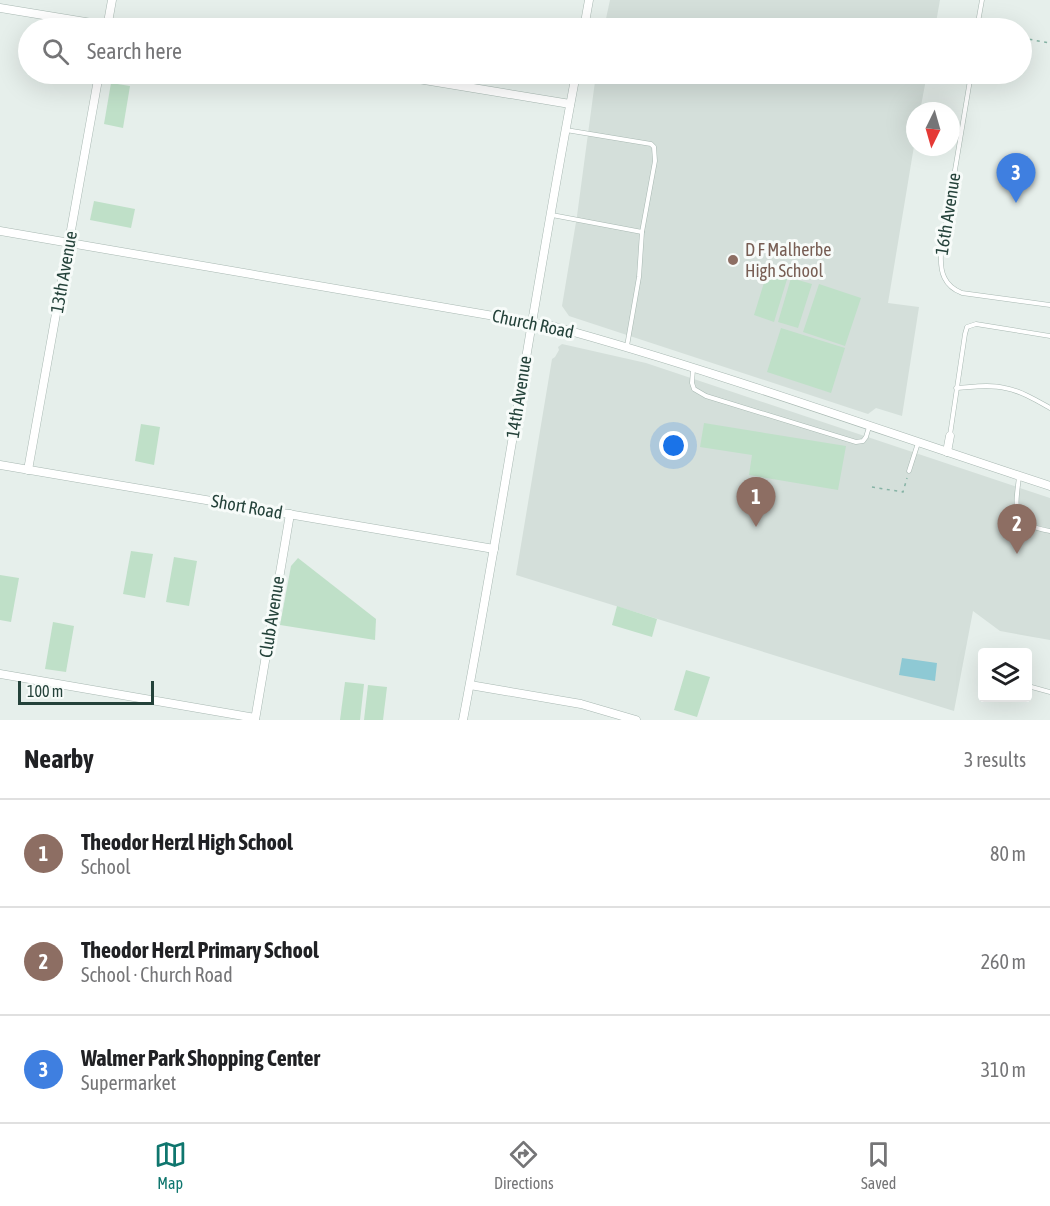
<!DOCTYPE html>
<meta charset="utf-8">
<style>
body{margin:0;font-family:"Asap Condensed",sans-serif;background:#f6f6f6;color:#202124}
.controls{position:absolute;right:18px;bottom:18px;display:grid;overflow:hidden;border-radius:6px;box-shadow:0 6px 24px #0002}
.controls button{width:54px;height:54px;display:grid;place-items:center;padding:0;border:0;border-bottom:2px solid #e0e0e0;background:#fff;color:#202124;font:30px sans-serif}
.compass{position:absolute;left:906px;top:102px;width:54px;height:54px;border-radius:50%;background:#fff;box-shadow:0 6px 24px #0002;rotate:185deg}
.scale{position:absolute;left:18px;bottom:15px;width:136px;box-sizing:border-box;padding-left:6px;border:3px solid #24423a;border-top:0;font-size:16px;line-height:21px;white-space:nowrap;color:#24423a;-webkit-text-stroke:4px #f7fbf9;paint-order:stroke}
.you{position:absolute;left:674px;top:446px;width:21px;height:21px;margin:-15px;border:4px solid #fff;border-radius:50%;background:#1a73e8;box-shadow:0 0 0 9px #1a73e833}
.badge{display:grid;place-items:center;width:39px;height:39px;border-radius:50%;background:#0f766e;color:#fff;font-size:20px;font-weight:700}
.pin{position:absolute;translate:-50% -50px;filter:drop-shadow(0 2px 3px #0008)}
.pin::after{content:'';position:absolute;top:32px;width:21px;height:18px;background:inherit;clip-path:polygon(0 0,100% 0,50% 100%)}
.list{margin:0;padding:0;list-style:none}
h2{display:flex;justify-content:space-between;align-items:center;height:78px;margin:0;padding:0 24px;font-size:26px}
h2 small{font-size:20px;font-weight:400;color:#757577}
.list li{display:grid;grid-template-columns:39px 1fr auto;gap:18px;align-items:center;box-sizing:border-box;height:108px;padding:0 24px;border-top:2px solid #e0e0e0}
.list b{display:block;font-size:22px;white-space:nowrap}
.list p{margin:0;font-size:20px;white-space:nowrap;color:#757577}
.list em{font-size:20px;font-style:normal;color:#757577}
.icon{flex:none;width:33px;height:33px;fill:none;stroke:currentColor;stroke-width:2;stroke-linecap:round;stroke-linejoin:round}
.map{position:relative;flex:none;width:1050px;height:720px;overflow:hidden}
.search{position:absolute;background:#fff;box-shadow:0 6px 24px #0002;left:18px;right:18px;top:18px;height:66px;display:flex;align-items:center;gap:15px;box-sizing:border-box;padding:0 21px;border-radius:33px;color:#757577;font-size:22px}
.sheet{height:402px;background:#fff}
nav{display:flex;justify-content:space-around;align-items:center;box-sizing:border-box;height:84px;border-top:2px solid #e0e0e0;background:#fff;font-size:16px;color:#757577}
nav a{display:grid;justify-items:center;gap:3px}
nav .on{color:#0f766e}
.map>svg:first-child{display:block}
</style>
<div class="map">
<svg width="1050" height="720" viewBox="0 0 1050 720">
<rect width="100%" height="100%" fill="#e6efeb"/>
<g fill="#d4dfda">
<path d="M 610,0 L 940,0 L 935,28 L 604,28 Z"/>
<path d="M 596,74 L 927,74 L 920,111 L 915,111 L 915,140 L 888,303 L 919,307 L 902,416 L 876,408 L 868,414 L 569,316 L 562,306 L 577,216 Z"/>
<path d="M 562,344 L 646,363 L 1050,498 L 1050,640 L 1000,631 L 973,611 L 954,711 L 516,575 L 552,359 L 555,357 L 559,350 L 558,347 Z"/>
</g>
<g fill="#bfe0c8">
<path d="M 111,83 L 130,86 L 123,128 L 104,124 Z"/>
<path d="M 94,201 L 135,209 L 131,228 L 90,220 Z"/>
<path d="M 768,270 L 788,276 L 774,322 L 754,315 Z"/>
<path d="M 791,278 L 812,284 L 798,328 L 778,322 Z"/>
<path d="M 819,284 L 861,298 L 845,346 L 803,332 Z"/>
<path d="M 781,328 L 845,348 L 831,393 L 767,372 Z"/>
<path d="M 704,423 L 846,446 L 838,490 L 749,475 L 752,455 L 700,447 Z"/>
<path d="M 141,424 L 160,427 L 154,465 L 135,461 Z"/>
<path d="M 131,551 L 153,554 L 145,598 L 123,594 Z"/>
<path d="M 174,557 L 197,561 L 189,606 L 166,602 Z"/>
<path d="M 298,558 L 376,619 L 375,640 L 280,625 L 291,566 Z"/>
<path d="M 0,575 L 19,578 L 11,622 L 0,620 Z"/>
<path d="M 617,606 L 657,619 L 652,637 L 612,625 Z"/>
<path d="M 53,622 L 74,626 L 66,672 L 45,669 Z"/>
<path d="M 686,670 L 710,677 L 697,717 L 674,710 Z"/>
<path d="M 345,682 L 364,684 L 360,720 L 340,720 Z"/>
<path d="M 368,685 L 387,687 L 383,720 L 364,720 Z"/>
</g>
<path fill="#8ec9d4" d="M 902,658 L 937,663 L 935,681 L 899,675 Z"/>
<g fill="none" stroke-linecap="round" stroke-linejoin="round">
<g stroke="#a8b8b2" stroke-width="5">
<g id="lane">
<path d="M 977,28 L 982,0"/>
<path d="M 971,74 L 941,254 C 940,272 944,286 962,293 L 1050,305"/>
<path d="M 566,130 L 651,144 L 654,147 L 655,161 L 642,232 L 639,277 L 627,346"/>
<path d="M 552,215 L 642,232"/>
<path d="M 693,369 L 692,383 L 694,389 L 706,396 L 856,442 L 863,441 L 866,437 L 869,427"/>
<path d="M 956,388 C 972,387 990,384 1005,388 C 1021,391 1036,400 1050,408"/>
<path d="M 950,435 L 965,334 L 967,327 L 976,324 L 1050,336"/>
<path d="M 909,471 L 918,443"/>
<path d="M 1019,477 C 1015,509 1011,525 1050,531"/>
<path d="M 1028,686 L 1050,692"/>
</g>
</g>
<g stroke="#a8b8b2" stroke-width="9">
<g id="street">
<path d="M 0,8 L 122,28"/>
<path d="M 107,28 L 112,0"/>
<path d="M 584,28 L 589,0"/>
<path d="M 388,74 L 570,104"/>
<path d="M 0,231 L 552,326 C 720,372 884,432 1050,486"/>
<path d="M 947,452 L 950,436"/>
<path d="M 0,465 L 494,549"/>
<path d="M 28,470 L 99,74"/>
<path d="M 0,674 L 255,718"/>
<path d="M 470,685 L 581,704 L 636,720"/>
<path d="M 255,720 L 290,514"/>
<path d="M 463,720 C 504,505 535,289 576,74"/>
</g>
</g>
<g stroke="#86b3a5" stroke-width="1.5" stroke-dasharray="3 4.5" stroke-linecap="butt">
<path d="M 951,27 L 959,28"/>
<path d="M 1022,38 L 1050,43"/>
<path d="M 872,487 L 903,492 L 907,478"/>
</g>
<use href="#lane" stroke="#fff" stroke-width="4"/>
<use href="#street" stroke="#fff" stroke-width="8"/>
</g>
<circle fill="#8d6e63" stroke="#f7fbf9" stroke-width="2" cx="733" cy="260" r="6"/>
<g text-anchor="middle" stroke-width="6" stroke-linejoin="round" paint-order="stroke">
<g font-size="18" fill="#24423a" stroke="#f7fbf9">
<text transform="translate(948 214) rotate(-81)" y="6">16th Avenue</text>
<text transform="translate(64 272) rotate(-80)" y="6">13th Avenue</text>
<text transform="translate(533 324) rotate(12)" y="6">Church Road</text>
<text transform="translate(519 397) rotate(-81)" y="6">14th Avenue</text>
<text transform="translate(247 507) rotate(10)" y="6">Short Road</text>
<text transform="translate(272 617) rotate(-81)" y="6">Club Avenue</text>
</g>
<g font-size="18" fill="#785e54" stroke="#f7fbf9" text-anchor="start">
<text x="745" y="256">D F Malherbe<tspan x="745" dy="21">High School</tspan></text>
</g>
</g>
</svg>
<div class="controls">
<button><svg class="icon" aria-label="layers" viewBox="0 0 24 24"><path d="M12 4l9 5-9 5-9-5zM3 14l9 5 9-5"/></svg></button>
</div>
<svg class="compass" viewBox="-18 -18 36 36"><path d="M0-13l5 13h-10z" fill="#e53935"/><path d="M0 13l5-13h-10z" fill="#757577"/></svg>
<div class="scale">100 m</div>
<div class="you"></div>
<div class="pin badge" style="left:756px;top:527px;background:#8d6e63">1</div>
<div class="pin badge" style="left:1017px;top:554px;background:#8d6e63">2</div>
<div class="pin badge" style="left:1016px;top:203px;background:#3f7fe0">3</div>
<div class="search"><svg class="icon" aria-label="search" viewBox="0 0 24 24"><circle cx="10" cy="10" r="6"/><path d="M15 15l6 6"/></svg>Search here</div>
</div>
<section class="sheet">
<h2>Nearby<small>3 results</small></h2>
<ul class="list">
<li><span class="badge" style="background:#8d6e63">1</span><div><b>Theodor Herzl High School</b><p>School</p></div><em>80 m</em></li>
<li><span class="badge" style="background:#8d6e63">2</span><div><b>Theodor Herzl Primary School</b><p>School · Church Road</p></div><em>260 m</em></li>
<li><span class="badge" style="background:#3f7fe0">3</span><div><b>Walmer Park Shopping Center</b><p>Supermarket</p></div><em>310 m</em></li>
</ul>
</section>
<nav>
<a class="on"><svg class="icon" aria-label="map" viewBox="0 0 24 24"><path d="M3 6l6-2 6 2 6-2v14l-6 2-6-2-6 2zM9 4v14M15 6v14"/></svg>Map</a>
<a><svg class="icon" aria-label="directions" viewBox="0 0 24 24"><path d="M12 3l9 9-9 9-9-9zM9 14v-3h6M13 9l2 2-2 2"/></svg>Directions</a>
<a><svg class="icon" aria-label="saved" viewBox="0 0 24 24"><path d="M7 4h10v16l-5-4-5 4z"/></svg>Saved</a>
</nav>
